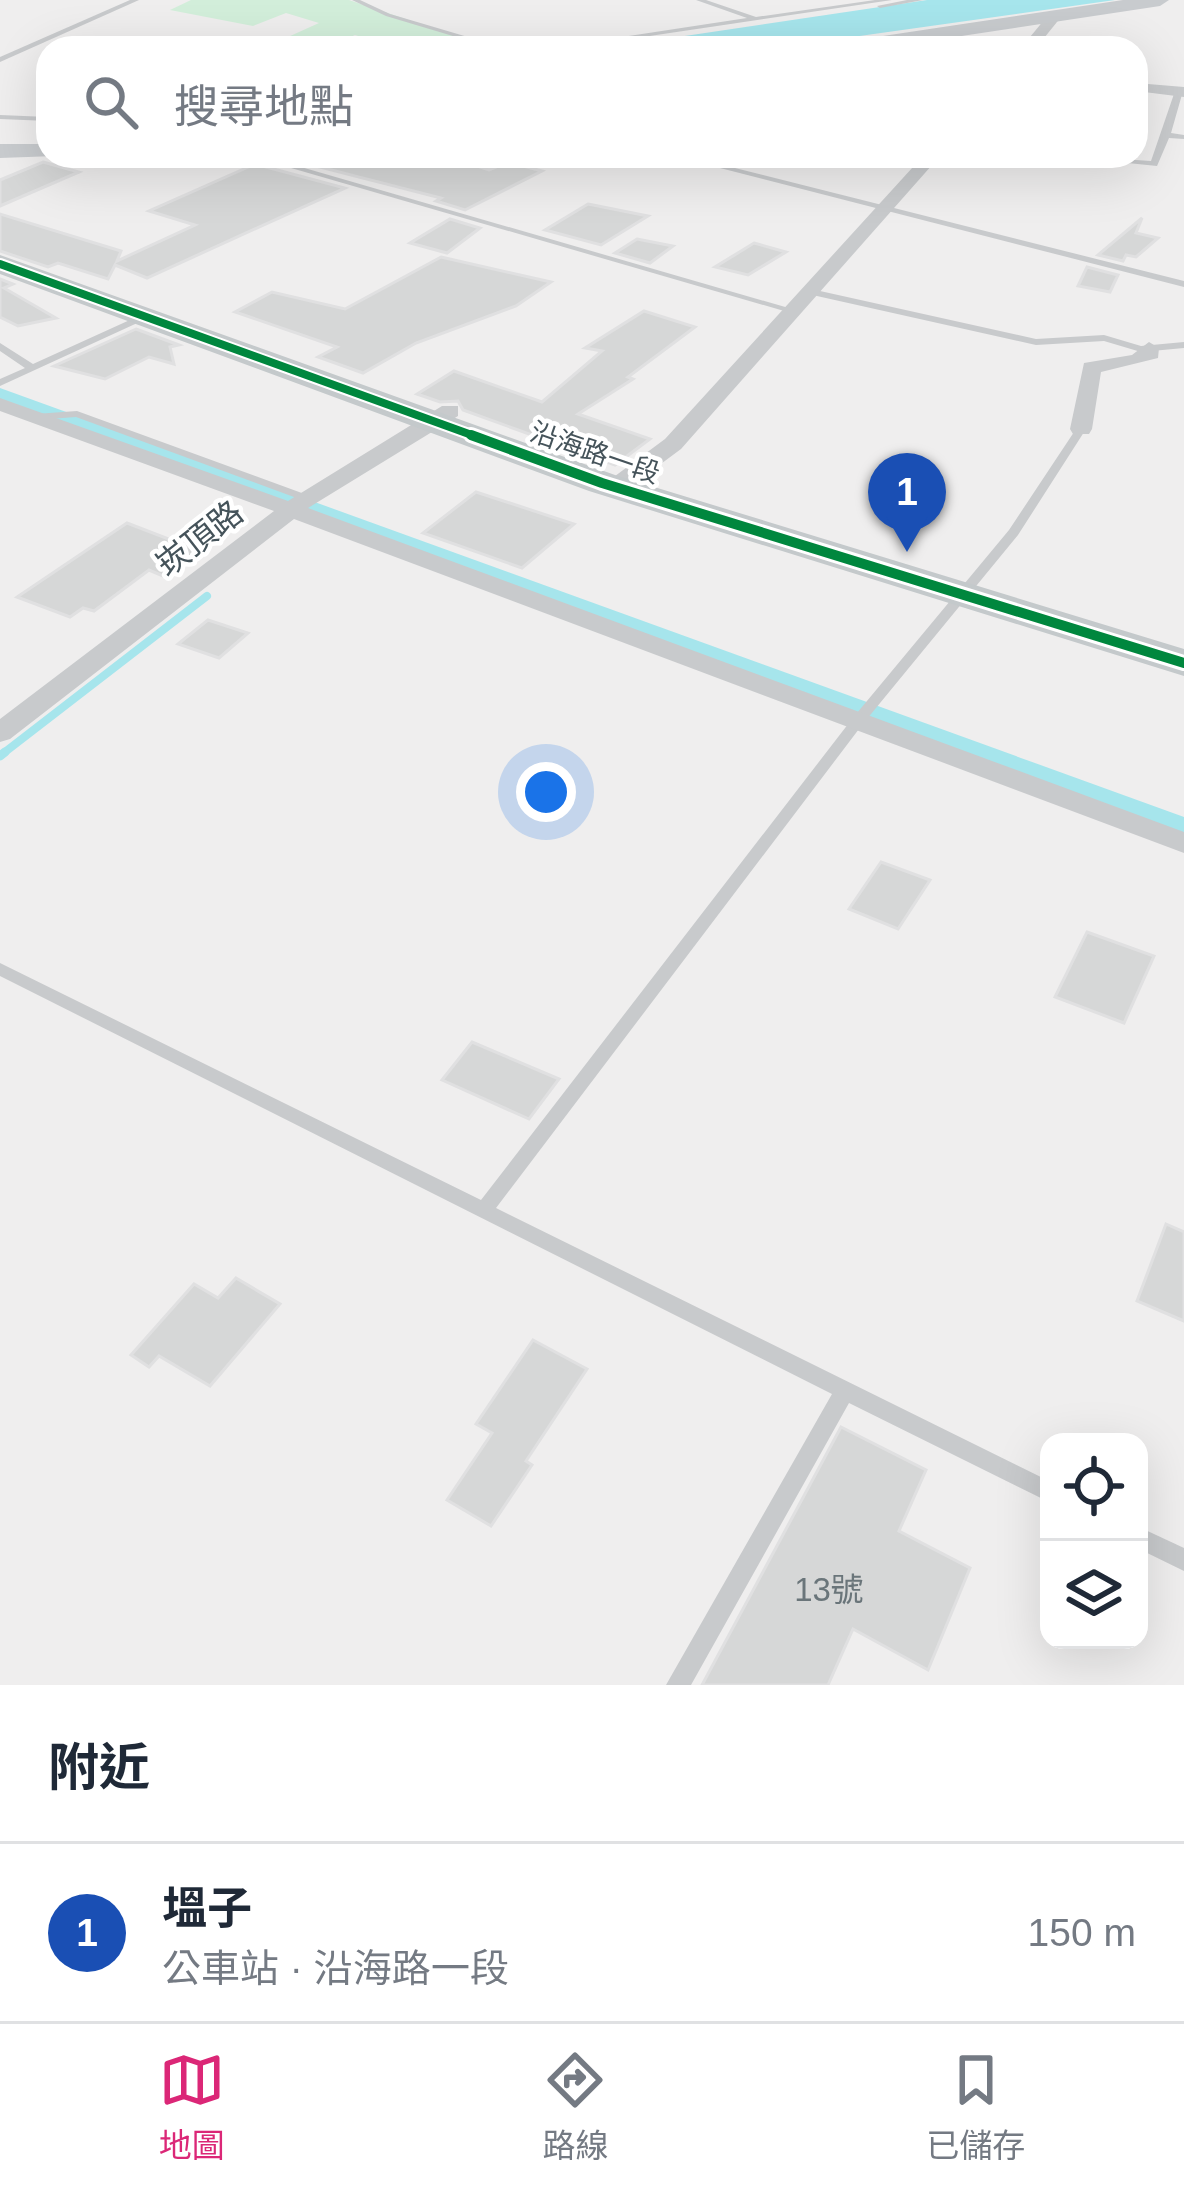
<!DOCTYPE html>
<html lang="zh-TW">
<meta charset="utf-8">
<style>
body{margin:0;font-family:Helvetica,"Noto Sans TC",sans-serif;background:#f2f2f3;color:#1f2937}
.controls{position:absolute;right:36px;bottom:36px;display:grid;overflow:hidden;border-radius:24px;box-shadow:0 12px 48px #0002}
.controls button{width:108px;height:108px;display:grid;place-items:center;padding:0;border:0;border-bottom:3px solid #e0e1e3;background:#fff;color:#1f2937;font:60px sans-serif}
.you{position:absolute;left:546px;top:792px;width:42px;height:42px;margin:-30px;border:9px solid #fff;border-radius:50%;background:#1a73e8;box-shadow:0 0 0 18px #1a73e833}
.badge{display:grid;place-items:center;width:78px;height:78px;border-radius:50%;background:#db2777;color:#fff;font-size:39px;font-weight:700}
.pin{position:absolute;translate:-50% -99px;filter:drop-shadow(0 3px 6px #0008)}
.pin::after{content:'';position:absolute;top:63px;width:42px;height:36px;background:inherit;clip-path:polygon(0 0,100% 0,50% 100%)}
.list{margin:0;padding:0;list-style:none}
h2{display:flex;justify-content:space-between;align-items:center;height:156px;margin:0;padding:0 48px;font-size:51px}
h2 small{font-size:39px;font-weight:400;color:#747a83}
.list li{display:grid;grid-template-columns:78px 1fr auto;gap:36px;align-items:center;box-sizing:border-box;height:180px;padding:0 48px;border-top:3px solid #e0e1e3}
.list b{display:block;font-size:45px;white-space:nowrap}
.list p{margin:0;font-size:39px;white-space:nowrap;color:#747a83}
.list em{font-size:39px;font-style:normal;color:#747a83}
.icon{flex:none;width:66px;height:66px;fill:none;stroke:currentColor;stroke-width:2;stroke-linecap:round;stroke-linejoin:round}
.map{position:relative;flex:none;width:1184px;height:1685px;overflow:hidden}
.search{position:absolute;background:#fff;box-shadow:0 12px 48px #0002;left:36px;right:36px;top:36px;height:132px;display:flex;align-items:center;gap:30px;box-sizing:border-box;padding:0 42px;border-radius:36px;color:#747a83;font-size:45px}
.sheet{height:336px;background:#fff}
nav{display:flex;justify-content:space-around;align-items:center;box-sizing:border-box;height:168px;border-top:3px solid #e0e1e3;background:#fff;font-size:33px;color:#747a83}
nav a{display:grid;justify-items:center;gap:6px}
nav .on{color:#db2777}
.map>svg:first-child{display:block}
</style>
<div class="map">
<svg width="1184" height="1685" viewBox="0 0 1184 1685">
<rect width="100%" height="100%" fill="#efeeee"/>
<path fill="#d2eeda" d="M 191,0 L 349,0 L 492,48 L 396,48 L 355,35 L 329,46 L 288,37 L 319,23 L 286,13 L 253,26 L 170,10 Z"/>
<path fill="#a6e5ec" d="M 927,0 L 1115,0 L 774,48 L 604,48 Z"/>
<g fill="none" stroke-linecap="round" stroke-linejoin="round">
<path stroke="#a6e5ec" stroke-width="8" d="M 1,755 L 207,596"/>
<path stroke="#a6e5ec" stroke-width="9" d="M 0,756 L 5,752"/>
<path fill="#a6e5ec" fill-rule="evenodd" d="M 0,388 L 1184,817 L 1184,838 L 0,401 Z"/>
</g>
<g fill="#d6d7d7" stroke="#e0e0e1" stroke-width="3">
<path d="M 314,156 L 447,156 L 489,170 L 508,162 L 542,171 L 465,210 L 436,201 L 441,198 L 300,162 Z"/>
<path d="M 43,162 L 79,172 L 0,206 L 0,180 Z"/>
<path d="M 255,164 L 345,188 L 147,278 L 115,265 L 108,279 L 58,263 L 48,267 L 0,251 L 0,214 L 121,251 L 117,261 L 195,225 L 149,211 Z"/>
<path d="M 588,204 L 648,216 L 601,245 L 545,230 Z"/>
<path d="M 1142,218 L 1136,233 L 1158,238 L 1136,257 L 1126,255 L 1123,261 L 1098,255 Z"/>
<path d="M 450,219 L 480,228 L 447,253 L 410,243 Z"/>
<path d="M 637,239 L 673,246 L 650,263 L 615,253 Z"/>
<path d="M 754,243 L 786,252 L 748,275 L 715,267 Z"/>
<path d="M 441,257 L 551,282 L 516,306 L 416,343 L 363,373 L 318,357 L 337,347 L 235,312 L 272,292 L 345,309 Z"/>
<path d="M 1087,267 L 1118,275 L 1110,292 L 1078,286 Z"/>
<path d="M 0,279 L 13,284 L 4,288 L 56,318 L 18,326 L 0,317 Z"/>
<path d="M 644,311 L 695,327 L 628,377 L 633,379 L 578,414 L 650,439 L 615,465 L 463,410 L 458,401 L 440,402 L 417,394 L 454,371 L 542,402 L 602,351 L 585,348 Z"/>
<path d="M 136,329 L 179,345 L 170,347 L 174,364 L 149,357 L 105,379 L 54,366 Z"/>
<path d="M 476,492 L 574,524 L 522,568 L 423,533 Z"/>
<path d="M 127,523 L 200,551 L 163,576 L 149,570 L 94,611 L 83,608 L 70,617 L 17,597 Z"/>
<path d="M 208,620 L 248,633 L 219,658 L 178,644 Z"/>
<path d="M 881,862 L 930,880 L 898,929 L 849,909 Z"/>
<path d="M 1087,932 L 1154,956 L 1124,1023 L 1055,997 Z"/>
<path d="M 472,1042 L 559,1079 L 529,1119 L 442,1080 Z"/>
<path d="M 1166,1224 L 1184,1232 L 1184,1321 L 1137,1301 Z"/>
<path d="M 236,1278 L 280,1304 L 210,1386 L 159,1356 L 149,1367 L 131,1355 L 194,1284 L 218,1298 Z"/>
<path d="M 533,1340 L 587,1369 L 526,1461 L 532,1465 L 491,1526 L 447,1500 L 492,1433 L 476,1424 Z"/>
<path d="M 841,1427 L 926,1470 L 899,1531 L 970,1568 L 928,1670 L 853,1629 L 828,1685 L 702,1685 Z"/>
</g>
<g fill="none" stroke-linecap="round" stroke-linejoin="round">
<g fill="#c8cacc" fill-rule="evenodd">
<path d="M 130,0 L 139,0 L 0,62 L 0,57 Z"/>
<path d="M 352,0 L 360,0 L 390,14 L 505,48 L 493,48 L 386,16 Z"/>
<path d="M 696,0 L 706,0 L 756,17 L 875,0 L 892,0 L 569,48 L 550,48 L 747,18 Z"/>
<path d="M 907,0 L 923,0 L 880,8 L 877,6 Z"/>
<path d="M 1179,89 L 1183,91 L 1171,133 L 1184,135 L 1184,139 L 1169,138 L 1157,166 L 1079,158 L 1075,156 L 1151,161 L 1175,91 Z"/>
<path d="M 0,115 L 48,117 L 48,121 L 0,119 Z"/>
<path d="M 250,156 L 263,156 L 799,311 L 791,313 Z"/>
<path d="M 673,156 L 687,156 L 1184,281 L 1184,287 Z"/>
<path d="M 811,289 L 1036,339 L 1104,335 L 1141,346 L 1184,342 L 1184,348 L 1141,352 L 1104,341 L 1036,345 L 808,294 L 806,292 Z"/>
<path d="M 143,314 L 146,315 L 146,319 L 0,386 L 0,379 L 25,368 L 0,351 L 0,343 L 33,364 Z"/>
<path d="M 77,411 L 310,496 L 312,498 L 306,501 L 302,500 L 76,417 L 35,420 L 30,417 L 35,414 Z"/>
<path d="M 1081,426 L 1086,429 L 1018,535 L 862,725 L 496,1208 L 1049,1481 L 1049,1502 L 849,1403 L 691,1685 L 666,1685 L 832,1394 L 0,976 L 0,963 L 481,1200 L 852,719 L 1009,530 L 1076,429 Z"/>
<path d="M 1139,1527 L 1184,1548 L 1184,1571 L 1139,1549 Z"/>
</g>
<g fill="#c8cacc" fill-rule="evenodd">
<path d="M 1049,14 L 1061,17 L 1036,48 L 1021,48 Z"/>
<path d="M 1136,83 L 1184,87 L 1184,97 L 1136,91 Z"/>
<path d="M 923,156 L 940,156 L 681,449 L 623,492 L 607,492 L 607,482 L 665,439 Z"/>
<path d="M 1149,342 L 1159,348 L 1158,358 L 1101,372 L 1092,429 L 1089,434 L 1073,434 L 1070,429 L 1084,363 L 1132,355 Z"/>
<path d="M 0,398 L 288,501 L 442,406 L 458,406 L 458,416 L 308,508 L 1184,832 L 1184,853 L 294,519 L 10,739 L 0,742 L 0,719 L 274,511 L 0,411 Z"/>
</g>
<g fill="#c8cbce" fill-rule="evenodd">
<path d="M 1123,0 L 1169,0 L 1160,6 L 882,48 L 833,48 L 843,42 Z"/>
<path d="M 0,144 L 48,144 L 48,156 L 55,156 L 0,158 Z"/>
</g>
<path fill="#c4c9cb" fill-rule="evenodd" d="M 0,255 L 615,475 L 1184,649 L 1184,676 L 589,491 L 0,274 Z"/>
<g stroke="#fff" stroke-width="12">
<path id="cycleway-far1" d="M 0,264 L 480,438"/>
</g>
<g stroke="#fff" stroke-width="16">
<path id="cycleway" d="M 471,435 L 602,483 L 1184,663"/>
</g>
<use href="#cycleway-far1" stroke="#00873e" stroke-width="8"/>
<use href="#cycleway" stroke="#00873e" stroke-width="10"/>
</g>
<g text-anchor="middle" stroke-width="9" stroke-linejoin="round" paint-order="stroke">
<g font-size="27" fill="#45535a" stroke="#fff">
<text transform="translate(595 453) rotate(19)" y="9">沿海路一段</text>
</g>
<g font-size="33" fill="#45535a" stroke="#fff">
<text transform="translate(199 538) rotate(-38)" y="12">崁頂路</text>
</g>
<g font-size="33" fill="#6a757a">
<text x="829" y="1601">13號</text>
</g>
</g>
</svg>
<div class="controls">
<button><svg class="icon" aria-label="locate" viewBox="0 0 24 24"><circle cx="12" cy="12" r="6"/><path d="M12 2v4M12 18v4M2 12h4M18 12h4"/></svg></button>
<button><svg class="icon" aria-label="layers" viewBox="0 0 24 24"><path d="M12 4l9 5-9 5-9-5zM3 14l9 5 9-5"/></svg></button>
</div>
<div class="you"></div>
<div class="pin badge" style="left:907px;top:552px;background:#1a4fb4">1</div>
<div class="search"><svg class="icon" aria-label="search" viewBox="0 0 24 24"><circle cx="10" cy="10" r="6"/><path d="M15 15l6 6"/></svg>搜尋地點</div>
</div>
<section class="sheet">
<h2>附近<small></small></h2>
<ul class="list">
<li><span class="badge" style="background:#1a4fb4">1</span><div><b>塭子</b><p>公車站 · 沿海路一段</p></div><em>150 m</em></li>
</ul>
</section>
<nav>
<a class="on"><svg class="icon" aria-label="map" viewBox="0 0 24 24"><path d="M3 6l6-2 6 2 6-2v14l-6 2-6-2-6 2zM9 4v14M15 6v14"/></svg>地圖</a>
<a><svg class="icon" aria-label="directions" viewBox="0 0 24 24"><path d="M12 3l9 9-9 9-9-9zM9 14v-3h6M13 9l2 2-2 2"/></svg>路線</a>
<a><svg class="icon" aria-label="saved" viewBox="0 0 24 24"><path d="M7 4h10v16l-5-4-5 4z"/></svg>已儲存</a>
</nav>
